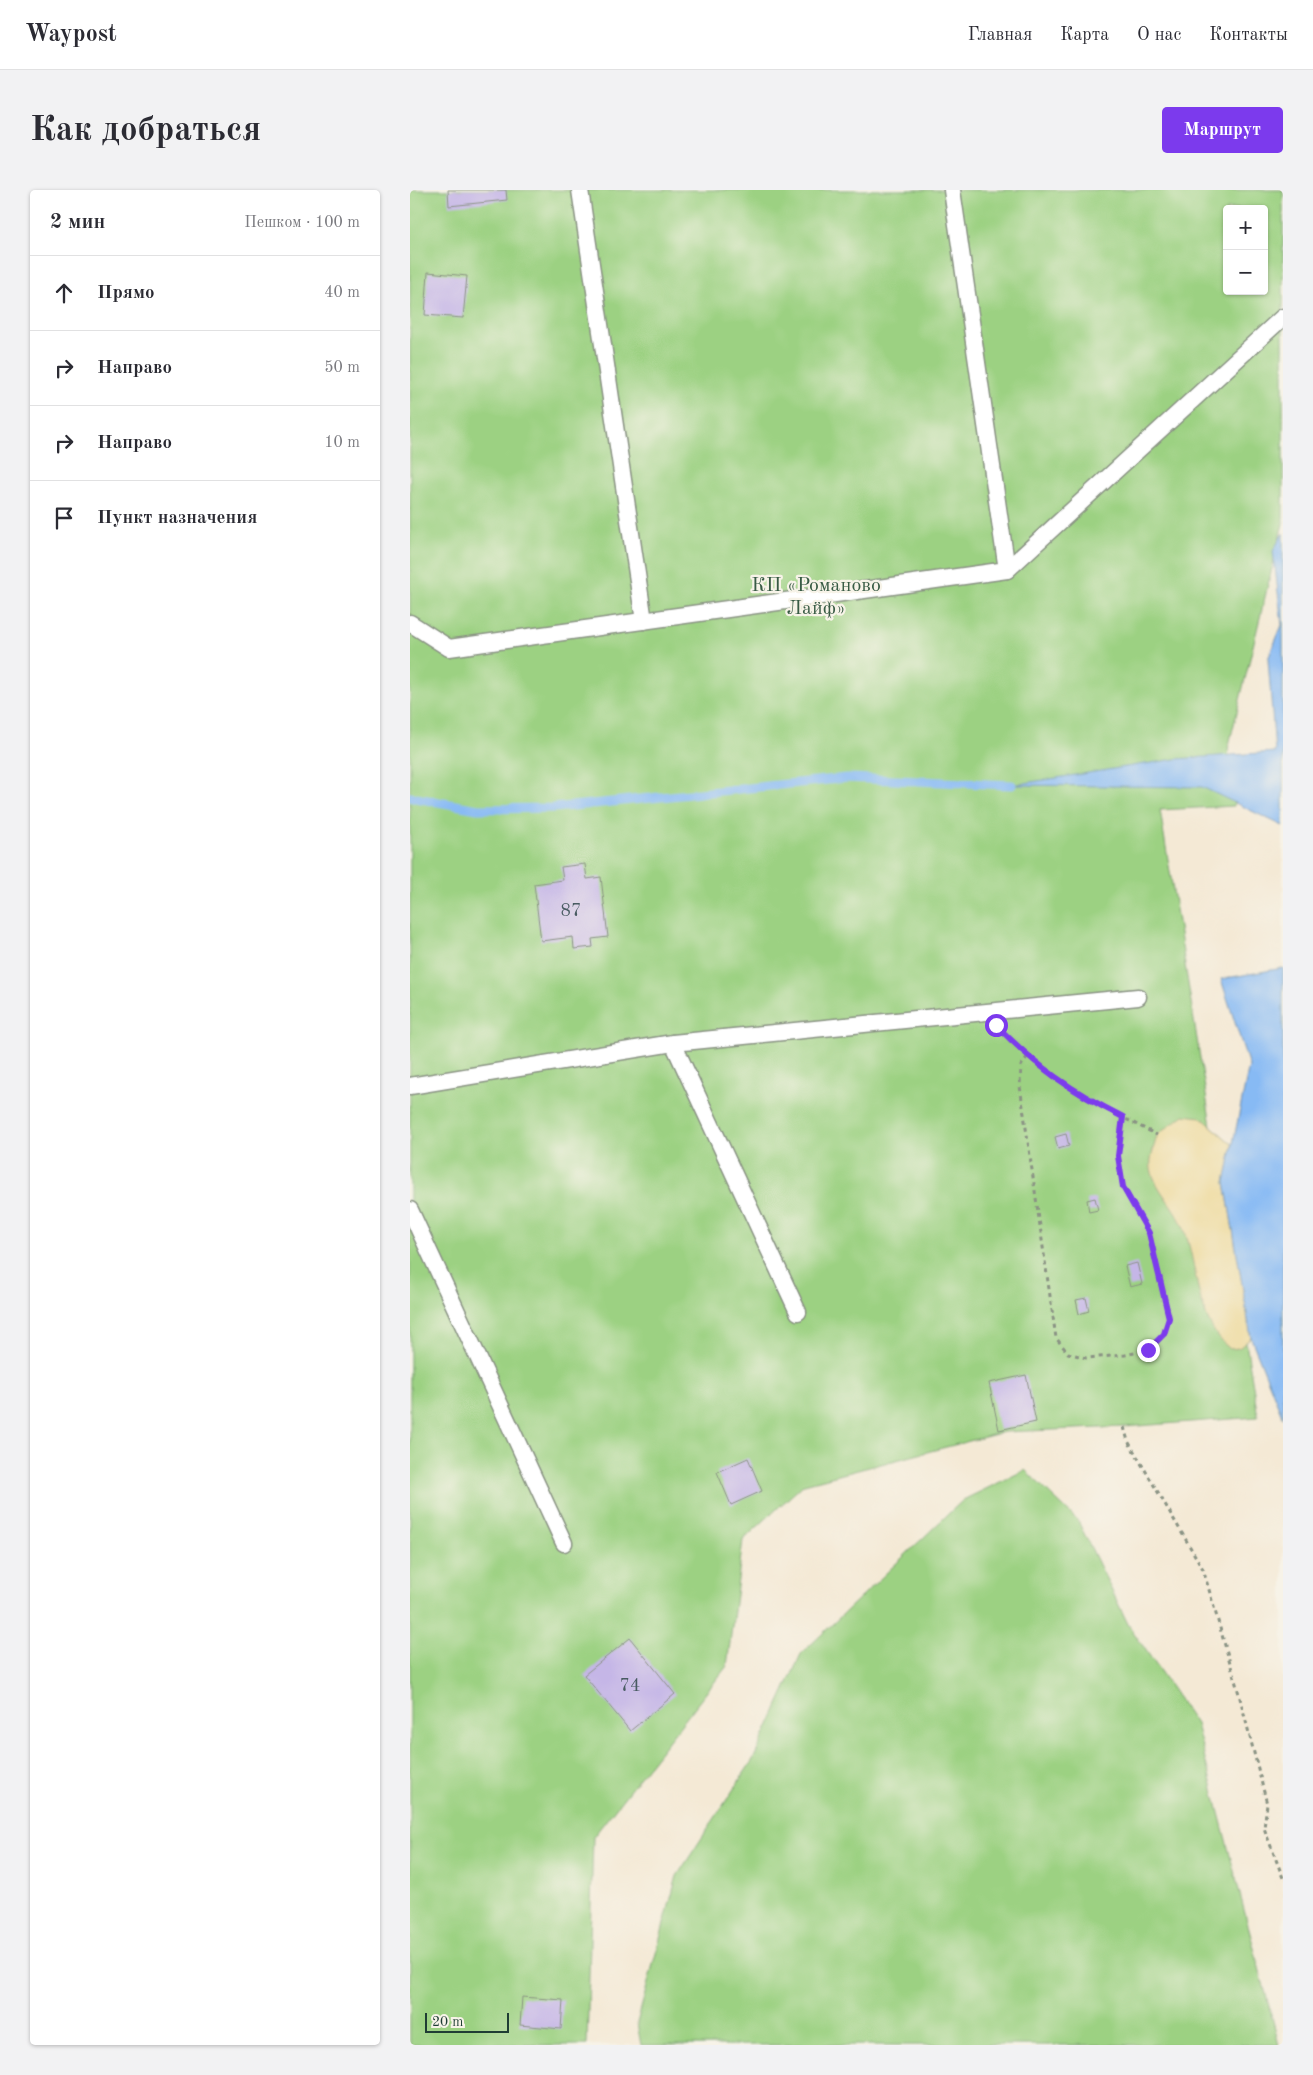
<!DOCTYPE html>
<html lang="ru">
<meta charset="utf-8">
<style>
body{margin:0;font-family:"Old Standard TT",serif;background:#f2f2f3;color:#2b2b33}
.controls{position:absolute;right:15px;top:15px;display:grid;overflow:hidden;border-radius:5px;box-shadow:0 1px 4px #0004}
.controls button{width:45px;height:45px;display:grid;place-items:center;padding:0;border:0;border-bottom:1px solid #e1e1e2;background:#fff;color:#2b2b33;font:25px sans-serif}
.scale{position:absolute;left:15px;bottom:12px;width:84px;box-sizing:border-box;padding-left:5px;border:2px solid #1f3d34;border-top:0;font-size:14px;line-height:18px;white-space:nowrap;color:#1f3d34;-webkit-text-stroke:4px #f7f3e8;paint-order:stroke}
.stop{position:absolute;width:15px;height:15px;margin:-11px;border:4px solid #7c3aed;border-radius:50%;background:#fff}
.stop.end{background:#7c3aed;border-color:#fff;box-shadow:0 1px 5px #0008}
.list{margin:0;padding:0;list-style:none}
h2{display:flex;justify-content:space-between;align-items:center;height:65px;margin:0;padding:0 20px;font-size:21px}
h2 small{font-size:16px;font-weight:400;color:#7c7c81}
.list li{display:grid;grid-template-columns:32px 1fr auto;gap:15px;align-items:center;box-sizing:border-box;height:75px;padding:0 20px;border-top:1px solid #e1e1e2}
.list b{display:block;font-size:19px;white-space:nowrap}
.list em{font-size:16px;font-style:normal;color:#7c7c81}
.icon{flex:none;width:28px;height:28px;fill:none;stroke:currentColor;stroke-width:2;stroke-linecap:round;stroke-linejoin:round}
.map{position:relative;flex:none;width:873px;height:1855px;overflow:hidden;border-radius:5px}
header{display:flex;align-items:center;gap:30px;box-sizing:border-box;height:70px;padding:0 25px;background:#fff;border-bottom:1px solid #e1e1e2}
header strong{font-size:24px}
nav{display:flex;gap:28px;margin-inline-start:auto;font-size:18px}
.intro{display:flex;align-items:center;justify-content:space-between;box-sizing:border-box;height:120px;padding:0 30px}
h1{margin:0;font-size:35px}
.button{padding:12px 22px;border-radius:5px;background:#7c3aed;color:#fff;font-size:18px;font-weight:700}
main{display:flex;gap:30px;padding:0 30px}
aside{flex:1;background:#fff;border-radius:5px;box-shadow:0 1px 4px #0004}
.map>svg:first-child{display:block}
</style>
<header>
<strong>Waypost</strong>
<nav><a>Главная</a><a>Карта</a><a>О нас</a><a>Контакты</a></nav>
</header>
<div class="intro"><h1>Как добраться</h1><a class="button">Маршрут</a></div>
<main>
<aside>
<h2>2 мин<small>Пешком · 100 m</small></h2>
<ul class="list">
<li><svg class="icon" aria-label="ahead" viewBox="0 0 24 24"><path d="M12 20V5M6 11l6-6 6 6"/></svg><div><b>Прямо</b></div><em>40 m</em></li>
<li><svg class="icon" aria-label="right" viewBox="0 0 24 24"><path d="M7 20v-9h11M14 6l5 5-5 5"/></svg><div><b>Направо</b></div><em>50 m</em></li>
<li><svg class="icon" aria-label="right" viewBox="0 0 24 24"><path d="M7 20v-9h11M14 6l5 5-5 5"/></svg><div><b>Направо</b></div><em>10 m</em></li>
<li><svg class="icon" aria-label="arrive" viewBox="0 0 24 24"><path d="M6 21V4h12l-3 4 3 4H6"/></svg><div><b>Пункт назначения</b></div></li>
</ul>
</aside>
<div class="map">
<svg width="873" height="1855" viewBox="0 0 873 1855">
<rect width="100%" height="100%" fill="#f7f3e8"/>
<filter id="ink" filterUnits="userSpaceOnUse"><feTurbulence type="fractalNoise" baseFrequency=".02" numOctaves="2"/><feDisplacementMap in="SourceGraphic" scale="10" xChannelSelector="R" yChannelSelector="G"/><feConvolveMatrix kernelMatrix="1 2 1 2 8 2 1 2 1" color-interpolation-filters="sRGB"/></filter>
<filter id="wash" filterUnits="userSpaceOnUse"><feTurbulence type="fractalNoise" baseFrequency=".0096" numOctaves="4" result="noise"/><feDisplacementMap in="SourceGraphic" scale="20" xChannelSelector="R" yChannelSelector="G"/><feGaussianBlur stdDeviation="1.12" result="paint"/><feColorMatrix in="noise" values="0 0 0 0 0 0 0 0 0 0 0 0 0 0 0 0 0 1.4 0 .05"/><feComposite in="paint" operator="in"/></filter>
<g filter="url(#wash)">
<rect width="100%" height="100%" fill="#f4e9d5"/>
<g fill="#9cd182" stroke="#5e875b" fill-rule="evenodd">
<path d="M 0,0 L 873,0 L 873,333 L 818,559 L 824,616 L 750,620 L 848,1227 L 714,1237 L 594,1242 L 394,1294 L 333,1350 L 317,1476 L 183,1647 L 177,1855 L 0,1855 ZM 817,19 L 854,19 L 854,101 L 817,101 Z"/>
<path d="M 615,1280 L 668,1331 L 718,1434 L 786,1534 L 869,1855 L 231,1855 L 227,1833 L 267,1686 L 344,1568 L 391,1464 L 553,1310 Z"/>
</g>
<path fill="#eeda9e" stroke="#868c69" d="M 774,925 L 791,927 L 823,955 L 815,992 L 841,1148 L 829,1158 L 820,1159 C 784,1130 789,1077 773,1036 C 765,1017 744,997 741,979 C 739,969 745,955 747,945 Z"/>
<g fill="#87baf4" stroke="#537c94">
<path d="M 873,343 L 873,636 L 792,597 L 602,595 L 766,569 L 865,562 L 858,469 L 872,435 L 863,361 Z"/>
<path d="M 873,778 L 873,1228 L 841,1148 L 815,992 L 839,876 L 811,789 Z"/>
</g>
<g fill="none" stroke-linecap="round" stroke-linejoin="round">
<path stroke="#87baf4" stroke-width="9" d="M 0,607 L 68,619 L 143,618 L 437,588 L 602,595"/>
</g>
<g id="blocks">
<g fill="#c5b6e7">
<path d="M 38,0 L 96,0 L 97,10 L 39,16 Z"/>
<path d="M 18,82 L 57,86 L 53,128 L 15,125 Z"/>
<path d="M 175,674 L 177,689 L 191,687 L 198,747 L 182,749 L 183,757 L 164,759 L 163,747 L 131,751 L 124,694 L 153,690 L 151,677 Z"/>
<path d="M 656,944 L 659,956 L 648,959 L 645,947 Z"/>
<path d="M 685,1008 L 688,1020 L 679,1022 L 677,1010 Z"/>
<path d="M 727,1073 L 732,1094 L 720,1097 L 715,1076 Z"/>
<path d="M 676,1108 L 679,1121 L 669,1124 L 666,1110 Z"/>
<path d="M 616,1185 L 626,1232 L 589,1240 L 579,1193 Z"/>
<path d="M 338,1268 L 352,1301 L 321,1315 L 307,1282 Z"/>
<path d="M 220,1448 L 265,1504 L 220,1541 L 174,1485 Z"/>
<path d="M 112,1807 L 153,1810 L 151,1839 L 110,1835 Z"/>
</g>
</g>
</g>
<g filter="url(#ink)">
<use href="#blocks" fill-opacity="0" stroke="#8a9384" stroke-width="1"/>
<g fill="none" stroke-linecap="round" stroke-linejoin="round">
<g stroke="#8a9384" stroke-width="19">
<g id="lane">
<path d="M 170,0 L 234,431"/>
<path d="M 597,380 L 873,127"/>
<path d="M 0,433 L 39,458 L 597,380 L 542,0"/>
<path d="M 263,853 L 388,1122"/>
<path d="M 0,896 L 263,853 L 728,807"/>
<path d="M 0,1020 L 154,1353"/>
</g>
</g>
<g stroke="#8a9384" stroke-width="3" stroke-dasharray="4 4" stroke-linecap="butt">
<path d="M 593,842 C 640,892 687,914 747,945"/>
<path d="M 617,867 L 611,876 L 610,896 L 646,1148 L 658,1163 L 676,1168 L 715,1165 L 738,1160 L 755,1144 L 759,1128 L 739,1043 L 713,997 L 708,966 L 713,927"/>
<path d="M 714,1237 L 718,1251 L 793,1379 L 829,1504 L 857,1614 L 854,1638 L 873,1688"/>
</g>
<use href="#lane" stroke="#fff" stroke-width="16"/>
</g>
</g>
<g fill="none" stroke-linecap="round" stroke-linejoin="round" filter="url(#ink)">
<path stroke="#7c3aed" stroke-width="6" d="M 586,835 C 627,877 661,901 713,927 L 708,966 L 713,997 L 739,1043 L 759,1128 L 754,1144 L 738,1160"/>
</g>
<g text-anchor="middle" stroke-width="4.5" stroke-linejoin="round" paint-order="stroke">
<g font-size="18" fill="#485b61">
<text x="161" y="726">87</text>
<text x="220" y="1501">74</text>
</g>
<g font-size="20" fill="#385b44" stroke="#f7f3e8">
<text x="406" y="401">КП «Романово<tspan x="406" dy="23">Лайф»</tspan></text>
</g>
</g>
</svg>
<div class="controls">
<button>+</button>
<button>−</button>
</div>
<div class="scale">20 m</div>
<div class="stop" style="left:586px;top:835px"></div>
<div class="stop end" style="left:738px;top:1160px"></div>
</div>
</main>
